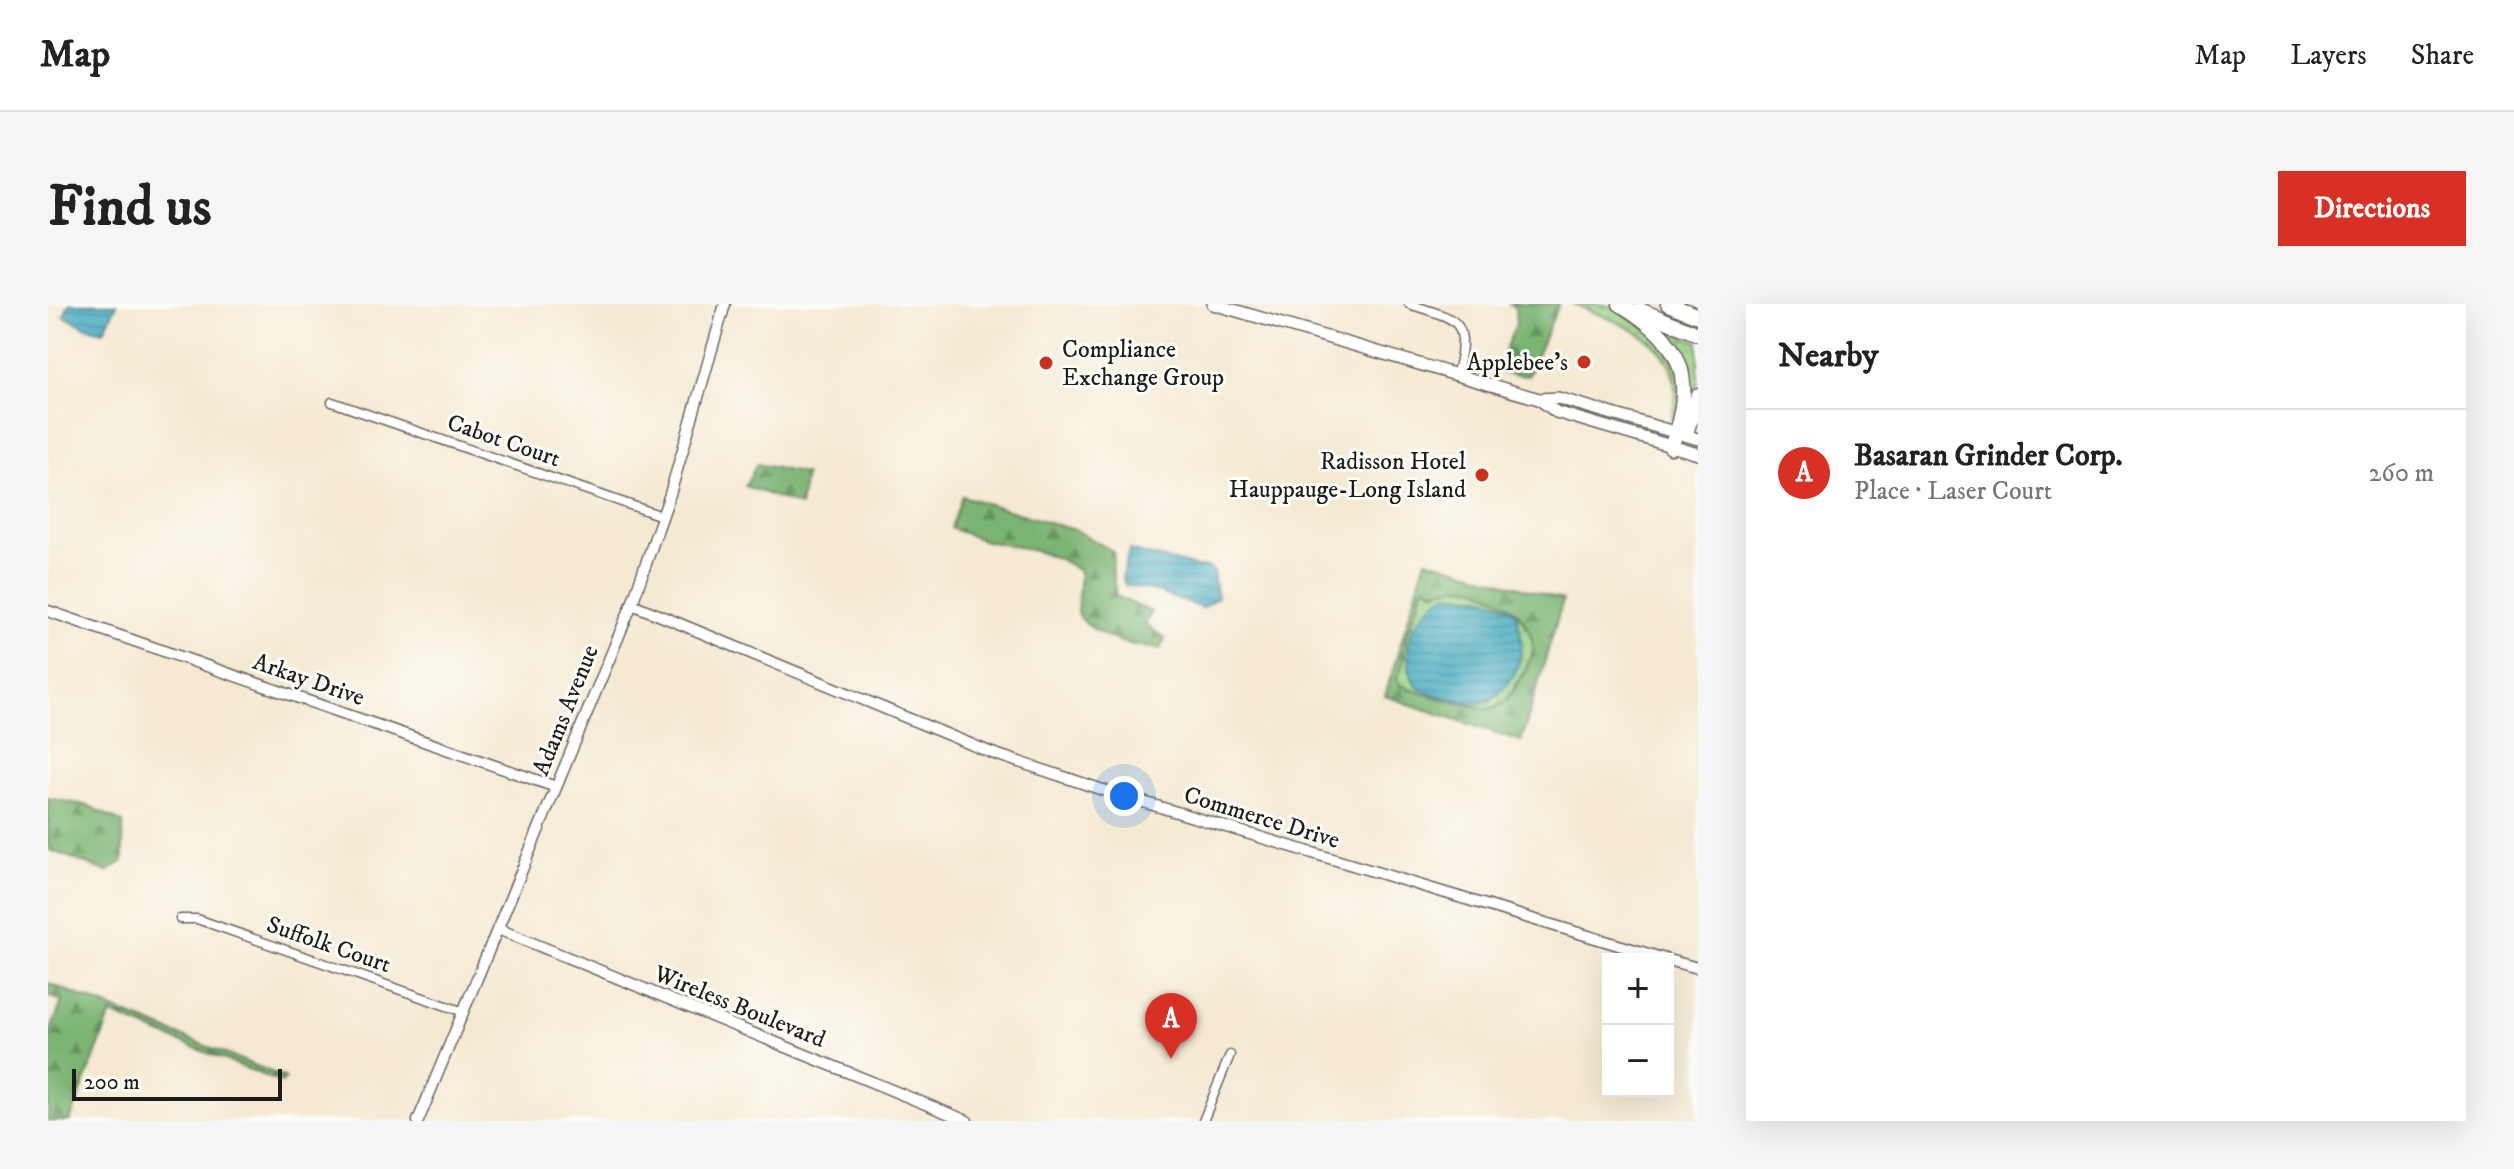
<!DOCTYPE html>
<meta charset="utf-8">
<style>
body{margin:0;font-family:"IM FELL DW Pica",serif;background:#f6f6f6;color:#222}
.controls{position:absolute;right:24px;bottom:24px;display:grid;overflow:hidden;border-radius:0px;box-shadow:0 8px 32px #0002}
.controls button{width:72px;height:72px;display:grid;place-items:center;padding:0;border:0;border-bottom:2px solid #e0e0e0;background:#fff;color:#222;font:40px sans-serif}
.scale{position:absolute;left:24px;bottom:20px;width:210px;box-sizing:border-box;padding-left:8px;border:4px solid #1c1c1c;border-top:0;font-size:22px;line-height:28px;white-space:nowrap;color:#1c1c1c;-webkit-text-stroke:6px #fdfcf7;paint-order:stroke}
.you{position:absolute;left:1076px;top:492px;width:28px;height:28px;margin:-20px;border:6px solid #fff;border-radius:50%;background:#1a73e8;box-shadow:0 0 0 12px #1a73e833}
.badge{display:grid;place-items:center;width:52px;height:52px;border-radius:50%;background:#d93025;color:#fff;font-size:26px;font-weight:700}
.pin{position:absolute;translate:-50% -66px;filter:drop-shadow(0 2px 4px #0008)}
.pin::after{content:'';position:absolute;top:42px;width:28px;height:24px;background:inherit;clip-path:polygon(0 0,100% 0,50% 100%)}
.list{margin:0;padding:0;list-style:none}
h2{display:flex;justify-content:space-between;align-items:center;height:104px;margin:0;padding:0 32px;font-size:34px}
h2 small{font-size:26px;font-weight:400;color:#767676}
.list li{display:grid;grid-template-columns:52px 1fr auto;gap:24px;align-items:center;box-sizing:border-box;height:128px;padding:0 32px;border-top:2px solid #e0e0e0}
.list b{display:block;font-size:30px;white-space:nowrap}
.list p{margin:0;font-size:26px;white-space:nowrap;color:#767676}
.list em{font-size:26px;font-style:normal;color:#767676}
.map{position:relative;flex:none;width:1650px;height:817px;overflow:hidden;border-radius:0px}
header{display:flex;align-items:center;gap:48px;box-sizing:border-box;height:112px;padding:0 40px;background:#fff;border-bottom:2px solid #e0e0e0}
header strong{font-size:38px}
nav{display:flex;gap:44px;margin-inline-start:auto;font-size:28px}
.intro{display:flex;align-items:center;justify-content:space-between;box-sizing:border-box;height:192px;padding:0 48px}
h1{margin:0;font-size:56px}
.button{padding:20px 36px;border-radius:0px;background:#d93025;color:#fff;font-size:28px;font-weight:700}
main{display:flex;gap:48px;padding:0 48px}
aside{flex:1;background:#fff;border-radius:0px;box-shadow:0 8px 32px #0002}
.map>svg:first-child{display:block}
</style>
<header>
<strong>Map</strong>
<nav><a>Map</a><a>Layers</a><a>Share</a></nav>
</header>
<div class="intro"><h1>Find us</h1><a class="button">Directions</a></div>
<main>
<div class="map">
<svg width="1650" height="817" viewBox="0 0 1650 817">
<defs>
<pattern id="grass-dots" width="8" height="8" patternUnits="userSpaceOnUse" patternTransform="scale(2)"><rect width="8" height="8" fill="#99d285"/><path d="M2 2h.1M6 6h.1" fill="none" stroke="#83b472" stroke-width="1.8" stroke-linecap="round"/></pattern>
<pattern id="forest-firs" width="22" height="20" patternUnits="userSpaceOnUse" patternTransform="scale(2)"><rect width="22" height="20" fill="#7ab472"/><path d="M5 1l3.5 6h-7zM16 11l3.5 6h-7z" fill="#63925d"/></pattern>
<pattern id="water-rules" width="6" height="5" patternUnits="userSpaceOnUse" patternTransform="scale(2)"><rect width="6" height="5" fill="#3fa8bf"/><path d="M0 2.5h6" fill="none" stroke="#34889a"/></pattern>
</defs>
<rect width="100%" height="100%" fill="#fdfcf7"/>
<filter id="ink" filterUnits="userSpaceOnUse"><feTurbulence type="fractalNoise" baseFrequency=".0125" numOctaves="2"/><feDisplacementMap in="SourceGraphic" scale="16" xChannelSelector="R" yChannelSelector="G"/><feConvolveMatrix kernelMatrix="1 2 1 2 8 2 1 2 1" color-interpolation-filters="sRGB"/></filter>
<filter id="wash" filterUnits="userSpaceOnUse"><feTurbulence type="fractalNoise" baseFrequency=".006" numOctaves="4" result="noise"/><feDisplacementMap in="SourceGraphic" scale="32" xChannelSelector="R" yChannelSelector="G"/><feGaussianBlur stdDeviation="1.8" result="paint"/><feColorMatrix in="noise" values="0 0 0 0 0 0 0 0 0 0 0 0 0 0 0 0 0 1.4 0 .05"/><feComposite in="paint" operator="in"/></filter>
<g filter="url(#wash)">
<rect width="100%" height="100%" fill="#f5e9d2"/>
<g fill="url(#grass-dots)" stroke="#5a7750" stroke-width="2">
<path d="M 1525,0 C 1533,0 1543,0 1551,0 C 1591,7 1626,40 1631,80 C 1633,93 1632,106 1625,117 L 1623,115 C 1644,40 1581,23 1525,0 Z"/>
<path d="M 1621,26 L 1650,38 L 1650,78 L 1645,92 L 1641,94 L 1618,28 Z"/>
<path d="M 1376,282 L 1387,288 C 1397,285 1407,282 1417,282 C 1445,283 1486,315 1485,345 C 1485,352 1479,362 1475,368 C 1466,384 1460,405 1438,404 L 1384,393 L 1352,382 L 1349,375 L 1356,355 L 1358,334 Z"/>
</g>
<g fill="url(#forest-firs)" stroke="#4b6847" stroke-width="2" fill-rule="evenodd">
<path d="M 1462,0 L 1511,0 L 1480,72 L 1454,69 L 1457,45 L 1468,21 L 1467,4 Z"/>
<path d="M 709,160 L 757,170 L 752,202 L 697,182 Z"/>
<path d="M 914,192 L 1029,227 L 1066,248 L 1064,265 L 1068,292 L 1103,308 L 1097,321 L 1117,334 L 1112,345 C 1079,341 1052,336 1029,310 L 1032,268 C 1005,246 971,244 938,237 C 926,234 914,228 903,224 Z"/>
<path d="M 1378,255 L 1515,296 L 1473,437 L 1337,392 ZM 1377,282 C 1390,291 1402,281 1418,282 C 1434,283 1455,296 1467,306 C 1476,314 1484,331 1485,344 C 1485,357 1461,400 1447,404 C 1433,407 1366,388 1352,381 L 1349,375 L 1356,355 L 1358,334 Z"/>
<path d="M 0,494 L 41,502 L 75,519 L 75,557 L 59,568 L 0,545 Z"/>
<path d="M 0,679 L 238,774 L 234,779 L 63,710 L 22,817 L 0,817 L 0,735 L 14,697 L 0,692 Z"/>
</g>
<g fill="url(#water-rules)" stroke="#2e626e" stroke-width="2">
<path d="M 21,0 L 69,0 L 56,27 L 35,22 L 16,12 Z"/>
<path d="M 1081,246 L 1149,263 L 1160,263 L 1166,268 L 1166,278 L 1170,293 L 1154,304 L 1106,287 L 1077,281 L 1074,274 Z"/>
<path d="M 1398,290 C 1426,293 1442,290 1467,308 C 1477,335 1477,361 1457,383 C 1453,387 1448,393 1443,396 C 1431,402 1414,397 1401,394 C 1392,392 1379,390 1371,384 C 1361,377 1360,356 1360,344 C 1361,323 1381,300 1398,290 Z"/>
</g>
</g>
<g filter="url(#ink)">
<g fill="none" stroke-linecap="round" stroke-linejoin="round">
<g stroke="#68645c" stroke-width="11">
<g id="minor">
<path d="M 1361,0 C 1411,16 1423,15 1408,72"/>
<path d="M 284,98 L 614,212"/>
<path d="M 132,615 L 149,615 L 416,708"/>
<path d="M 1155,817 L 1182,751"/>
</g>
</g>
<g stroke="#68645c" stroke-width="13">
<g id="tertiary">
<path d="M 584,300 L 944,449 L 1052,485 L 1617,655"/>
<path d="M 0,307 L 508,483"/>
<path d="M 450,625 L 919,817"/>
<path d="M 1620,656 L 1650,664"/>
<path d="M 370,817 L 584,300 L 622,190 L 677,0"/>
</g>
</g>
<g stroke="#68645c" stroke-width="14">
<g id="secondary">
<path d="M 1165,0 L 1491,95 L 1510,94 L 1650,135"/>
<path d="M 1491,95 L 1508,108 L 1650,150"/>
</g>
</g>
<g stroke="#68645c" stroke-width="17">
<g id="trunk">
<path d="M 1572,0 C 1635,38 1649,73 1623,143"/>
<path d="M 1592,6 L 1650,30"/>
<path d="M 1639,126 L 1650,92"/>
</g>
</g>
<g stroke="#68645c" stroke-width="17">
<path id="motorway" d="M 1620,0 L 1650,12"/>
</g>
<use href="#minor" stroke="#fff" stroke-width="8"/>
<use href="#tertiary" stroke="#fff" stroke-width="10"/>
<use href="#secondary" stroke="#fff" stroke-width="11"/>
<use href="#trunk" stroke="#fff" stroke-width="14"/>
<use href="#motorway" stroke="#fff" stroke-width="14"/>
</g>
</g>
<g fill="#c8321e" stroke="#fdfcf7" stroke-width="3">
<circle cx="1536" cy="58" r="8"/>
<circle cx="998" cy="59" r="8"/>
<circle cx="1434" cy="171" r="8"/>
</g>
<g text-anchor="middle" stroke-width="6" stroke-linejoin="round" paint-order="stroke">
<g font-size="24" fill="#1c1c1c" stroke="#fdfcf7" text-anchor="end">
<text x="1014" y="53" text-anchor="start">Compliance<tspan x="1014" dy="28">Exchange Group</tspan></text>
<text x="1520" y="66">Applebee's</text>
<text x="1418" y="165">Radisson Hotel<tspan x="1418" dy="28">Hauppauge-Long Island</tspan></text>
</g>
<g font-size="24" fill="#1c1c1c" stroke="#fdfcf7">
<text transform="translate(456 136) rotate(19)" y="8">Cabot Court</text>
<text transform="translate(261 375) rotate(19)" y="8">Arkay Drive</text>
<text transform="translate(517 406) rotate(-68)" y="8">Adams Avenue</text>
<text transform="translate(1214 513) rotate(17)" y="8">Commerce Drive</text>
<text transform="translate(281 640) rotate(19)" y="8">Suffolk Court</text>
<text transform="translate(692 702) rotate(22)" y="8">Wireless Boulevard</text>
</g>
</g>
</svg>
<div class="controls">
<button>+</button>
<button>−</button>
</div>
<div class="scale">200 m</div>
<div class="you"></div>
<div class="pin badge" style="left:1123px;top:755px">A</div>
</div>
<aside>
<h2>Nearby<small></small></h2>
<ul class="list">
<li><span class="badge">A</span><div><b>Basaran Grinder Corp.</b><p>Place · Laser Court</p></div><em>260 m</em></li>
</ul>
</aside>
</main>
